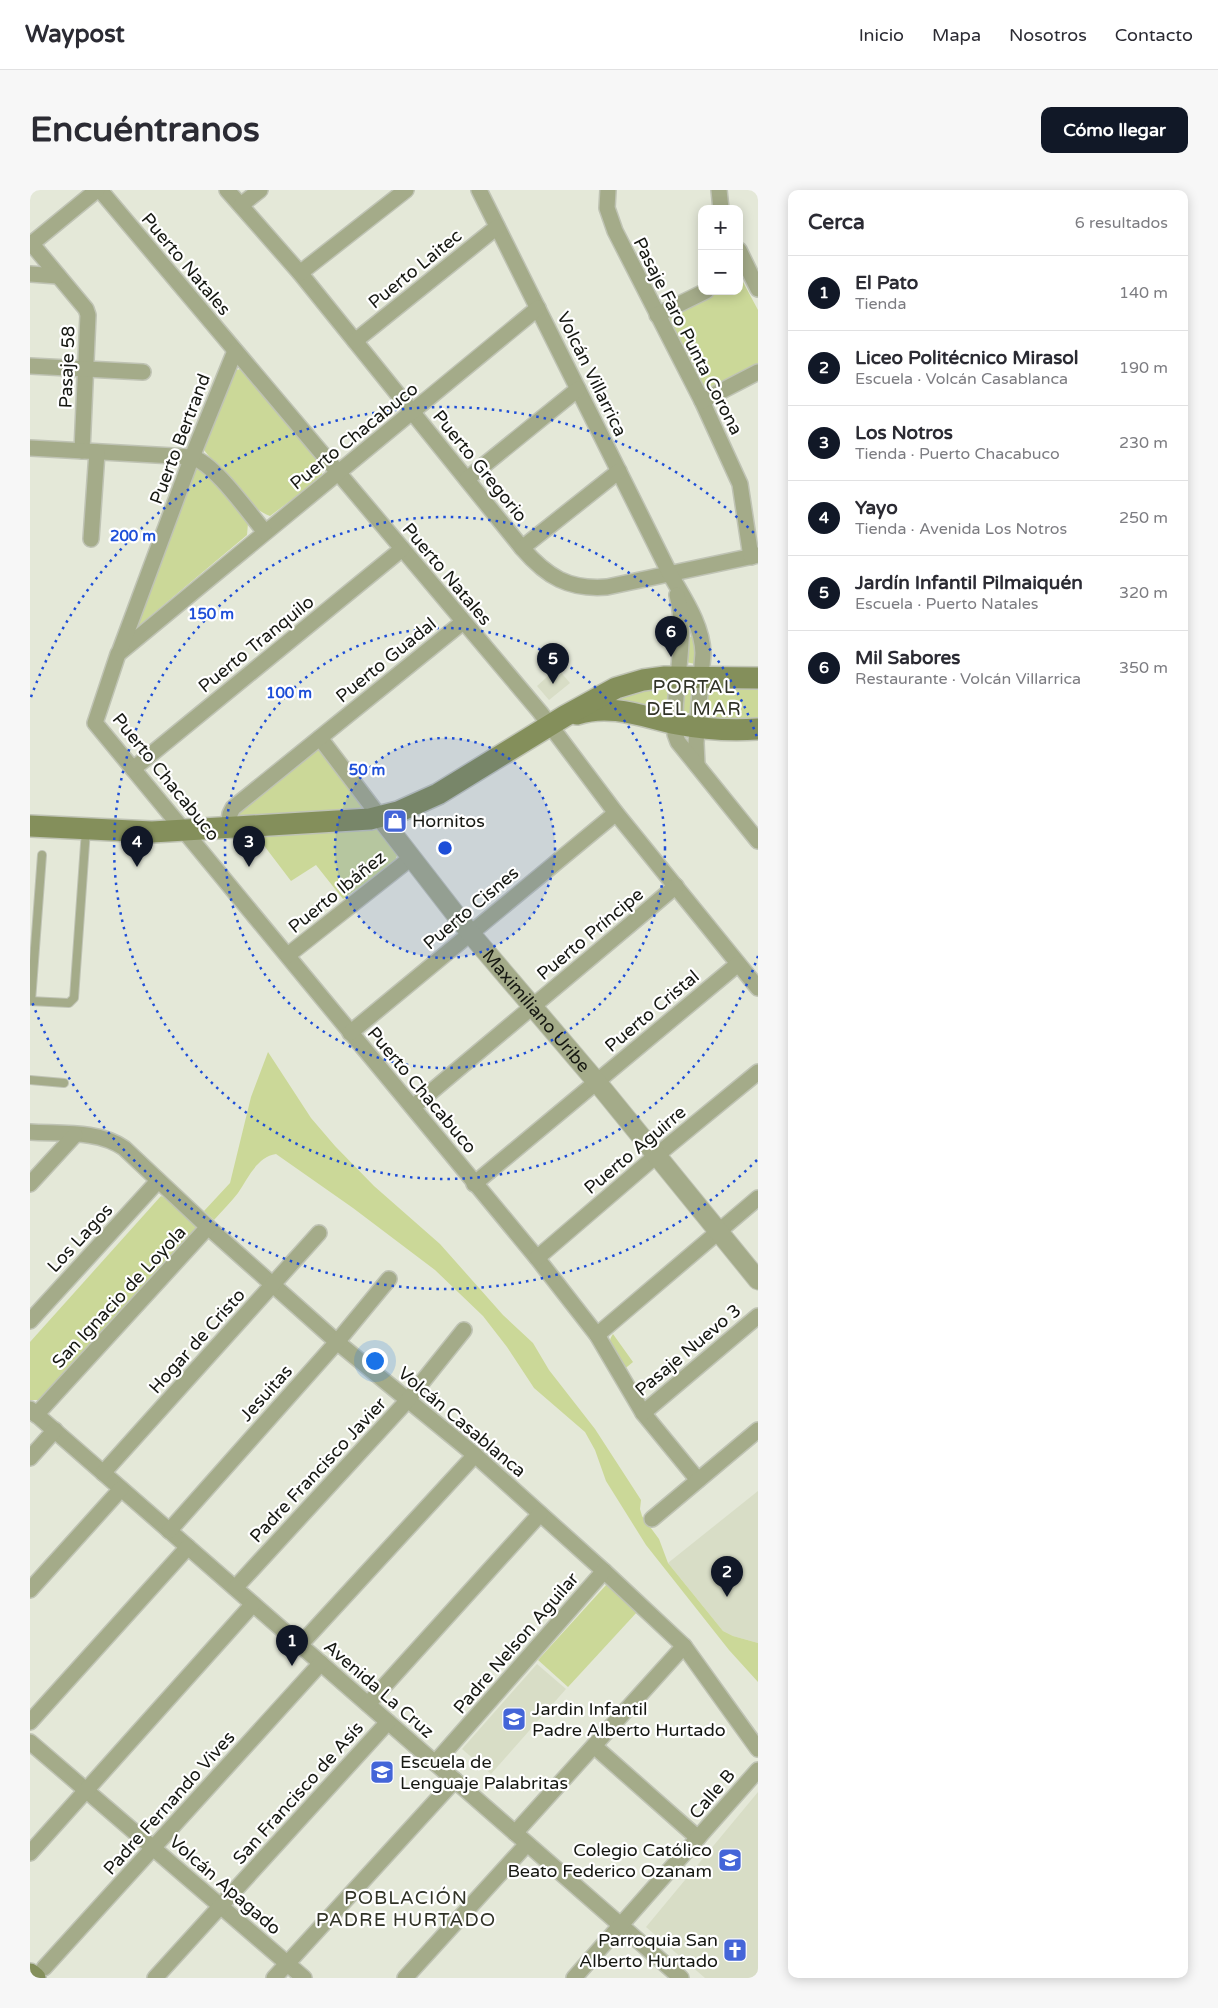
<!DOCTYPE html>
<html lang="es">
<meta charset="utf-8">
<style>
body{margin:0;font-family:"Varela Round",sans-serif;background:#f7f7f7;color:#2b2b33}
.controls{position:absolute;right:15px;top:15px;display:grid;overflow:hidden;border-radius:10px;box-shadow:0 2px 12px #0003}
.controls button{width:45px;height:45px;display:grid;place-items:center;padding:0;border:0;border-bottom:1px solid #e1e1e2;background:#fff;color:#2b2b33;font:25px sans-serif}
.you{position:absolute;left:344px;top:1170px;width:18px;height:18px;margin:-12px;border:4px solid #fff;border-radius:50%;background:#1a73e8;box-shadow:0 0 0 8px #1a73e833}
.badge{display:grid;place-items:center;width:32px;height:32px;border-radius:50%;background:#111827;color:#fff;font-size:16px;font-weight:700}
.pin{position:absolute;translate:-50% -41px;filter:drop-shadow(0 1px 2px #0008)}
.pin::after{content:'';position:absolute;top:26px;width:18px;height:15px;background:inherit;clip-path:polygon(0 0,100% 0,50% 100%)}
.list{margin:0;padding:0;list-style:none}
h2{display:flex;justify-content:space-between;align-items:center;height:65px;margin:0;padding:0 20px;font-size:21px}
h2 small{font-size:16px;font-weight:400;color:#7c7c81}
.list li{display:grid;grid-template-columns:32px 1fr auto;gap:15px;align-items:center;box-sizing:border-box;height:75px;padding:0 20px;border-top:1px solid #e1e1e2}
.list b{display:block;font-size:19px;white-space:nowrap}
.list p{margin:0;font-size:16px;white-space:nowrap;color:#7c7c81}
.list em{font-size:16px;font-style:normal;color:#7c7c81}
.map{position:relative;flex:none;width:728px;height:1788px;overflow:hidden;border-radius:10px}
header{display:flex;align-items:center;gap:30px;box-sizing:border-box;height:70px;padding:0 25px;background:#fff;border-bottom:1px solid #e1e1e2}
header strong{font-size:24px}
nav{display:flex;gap:28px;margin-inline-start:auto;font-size:18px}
.intro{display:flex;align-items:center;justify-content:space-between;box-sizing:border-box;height:120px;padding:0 30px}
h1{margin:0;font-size:35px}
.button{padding:12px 22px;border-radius:10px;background:#111827;color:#fff;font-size:18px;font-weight:700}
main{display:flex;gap:30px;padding:0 30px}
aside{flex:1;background:#fff;border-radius:10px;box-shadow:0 2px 12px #0003}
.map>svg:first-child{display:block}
</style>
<header>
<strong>Waypost</strong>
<nav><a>Inicio</a><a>Mapa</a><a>Nosotros</a><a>Contacto</a></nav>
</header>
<div class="intro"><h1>Encuéntranos</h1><a class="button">Cómo llegar</a></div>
<main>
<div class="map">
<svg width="728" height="1788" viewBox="0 0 728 1788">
<rect width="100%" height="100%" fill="#e4e8d8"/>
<g fill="#d8ddc6">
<path d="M 527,478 L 540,493 L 519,510 L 507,496 Z"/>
<path d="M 728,1301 L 728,1453 L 703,1446 L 693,1441 L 638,1373 Z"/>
<path d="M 507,1474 L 536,1499 L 461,1584 L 432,1559 Z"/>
<path d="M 728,1602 L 728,1788 L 675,1788 L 616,1737 Z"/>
</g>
<g fill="#cbd898">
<path d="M 709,91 L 713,92 L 728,120 L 728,177 L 680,201 L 671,198 L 638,132 L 640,124 L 686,101 L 709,101 Z"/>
<path d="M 211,179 L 291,270 L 292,286 L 288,290 L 240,326 C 214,316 191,281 174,260 L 203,184 L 206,180 Z"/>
<path d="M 167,279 L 177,283 L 218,333 L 217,345 L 106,438 L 165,281 Z"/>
<path d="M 663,446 L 666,448 L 665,474 L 656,472 C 656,463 653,449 663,446 Z"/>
<path d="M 728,495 L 728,534 L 677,530 L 675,525 L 678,498 L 683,496 Z"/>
<path d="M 640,496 L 638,523 L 565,511 L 583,504 Z"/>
<path d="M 658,496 L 662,497 C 666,504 665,517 660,523 L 654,523 L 652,518 L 654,500 Z"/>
<path d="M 287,559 L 292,559 L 334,611 L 333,618 L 330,622 L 209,632 L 206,624 Z"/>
<path d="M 347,635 L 369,661 L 364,673 L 313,709 L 286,675 L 261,691 L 226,645 Z"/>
<path d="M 238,862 L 281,928 L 305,956 L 344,996 L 410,1054 L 473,1125 L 503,1153 L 519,1180 L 565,1239 L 611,1310 L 610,1319 L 612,1326 L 629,1349 L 638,1373 L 693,1441 L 703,1446 L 728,1453 L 728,1492 L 699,1460 L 616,1355 L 576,1291 L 565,1260 L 555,1242 L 504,1198 L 477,1157 L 453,1126 L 405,1080 L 323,1018 L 246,964 C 227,967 218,988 208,1003 C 201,1012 192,1021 184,1030 L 174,1021 L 200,993 L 221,907 Z"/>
<path d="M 131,1006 L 139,1010 L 163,1033 L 166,1036 L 165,1040 L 13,1210 L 0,1210 L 0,1152 Z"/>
<path d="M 583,1144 L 603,1172 L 592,1181 C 586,1170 574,1156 583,1144 Z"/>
<path d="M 577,1394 L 608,1421 L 538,1497 L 508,1470 Z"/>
</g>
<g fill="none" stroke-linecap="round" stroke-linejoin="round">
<g stroke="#bfc3b4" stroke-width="10">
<g id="service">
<path d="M 0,811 L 39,813 L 44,808 L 56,640"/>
<path d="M 1,811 L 12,665"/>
<path d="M 0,890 L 34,893"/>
</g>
</g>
<g stroke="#bfc3b4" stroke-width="18">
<g id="minor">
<path d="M 70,0 L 510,522 L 586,623 L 728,798"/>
<path d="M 197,0 L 270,83 L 492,358 C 517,387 539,400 577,397 L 728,365"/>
<path d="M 449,0 L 640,384 C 654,409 672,434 673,463 L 666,553 L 667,575"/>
<path d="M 578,0 L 577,18 L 585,41 L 672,211 L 710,294 L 721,367"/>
<path d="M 689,0 L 691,19"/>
<path d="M 211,15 L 230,0"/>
<path d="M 1,53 L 56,119 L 58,125 L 52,261"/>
<path d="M 0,55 L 67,0"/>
<path d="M 709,60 L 728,99"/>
<path d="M 270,83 L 376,0"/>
<path d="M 0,84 L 28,86"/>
<path d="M 508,118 L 88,464 L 65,533 L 507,1068 L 567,1145 L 613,1223 L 668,1290"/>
<path d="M 627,125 L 676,101"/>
<path d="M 325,151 L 467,37"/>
<path d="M 0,176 L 113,182"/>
<path d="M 672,211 L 728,182"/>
<path d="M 0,258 L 162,267 C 185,274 218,322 235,342"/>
<path d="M 437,289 L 548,199"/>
<path d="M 61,349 L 67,262"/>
<path d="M 492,358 L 589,281"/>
<path d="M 647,405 C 659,448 642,498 645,544 L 648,552 L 728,651"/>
<path d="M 89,463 L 162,267 L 205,161"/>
<path d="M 290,548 L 350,627"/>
<path d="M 103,579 L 372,359"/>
<path d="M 198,638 L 200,624 L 203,618 L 433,432"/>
<path d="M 258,765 L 381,668"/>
<path d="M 320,843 L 586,623"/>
<path d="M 383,917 L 646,696"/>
<path d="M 0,942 C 30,944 69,940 94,958 L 178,1037 L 307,1152 L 445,1265 L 574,1381 L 654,1456 L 728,1559"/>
<path d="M 0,994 L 45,945"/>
<path d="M 444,994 L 708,774"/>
<path d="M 507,1068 L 627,965 L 728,882"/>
<path d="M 0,1131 L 128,991"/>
<path d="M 567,1145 L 728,1008"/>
<path d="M 0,1219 L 651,1788"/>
<path d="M 613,1223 L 728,1126"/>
<path d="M 6,1225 L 178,1037"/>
<path d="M 0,1268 L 25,1240"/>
<path d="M 73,1283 L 289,1043"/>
<path d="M 622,1329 L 728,1240"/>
<path d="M 139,1341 L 307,1152 L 359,1089"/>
<path d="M 205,1398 L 377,1211 L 434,1140"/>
<path d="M 0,1400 L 91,1299"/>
<path d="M 270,1455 L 445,1265"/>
<path d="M 338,1514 L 510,1324"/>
<path d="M 0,1532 L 158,1357"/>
<path d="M 0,1552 L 274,1788"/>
<path d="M 564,1556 L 668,1648"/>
<path d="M 405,1573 L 574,1381"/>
<path d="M 485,1643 L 654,1456"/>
<path d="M 0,1663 L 223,1414"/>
<path d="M 14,1778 L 291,1473"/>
<path d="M 125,1788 L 358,1532"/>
<path d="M 244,1788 L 425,1590"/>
<path d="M 375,1788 L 497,1654"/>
<path d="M 544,1788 L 728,1580"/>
</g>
</g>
<g stroke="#bfc3b4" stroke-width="21">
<g id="tertiary">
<path id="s1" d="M 350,627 L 440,743 L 566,891 L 728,1090"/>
</g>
</g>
<g stroke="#bfc3b4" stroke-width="24">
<g id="secondary">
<path d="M 547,524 C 581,513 614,527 647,534 C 673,539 701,541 728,539"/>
<path d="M 0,636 L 122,642 L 340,629 L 368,622 L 408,604 L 535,526 L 586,498 L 613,490 L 635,487 L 728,488"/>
<path d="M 0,1784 L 5,1788"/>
</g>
</g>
<use href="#service" stroke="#a4ab89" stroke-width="8"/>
<use href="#minor" stroke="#a4ab89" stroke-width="15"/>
<use href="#tertiary" stroke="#a4ab89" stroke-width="19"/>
<use href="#secondary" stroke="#848f5b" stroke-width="21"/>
</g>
<circle cx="415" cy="658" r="110" fill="#1d4ed8" fill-opacity=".12"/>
<g fill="none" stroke="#1d4ed8" stroke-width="2.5" stroke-dasharray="2.5 5">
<circle cx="415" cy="658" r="110"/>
<circle cx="415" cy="658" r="220"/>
<path d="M728 766A331 331 0 1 1 728 550"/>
<path d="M727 970A441 441 0 0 1 1 809M1 507A441 441 0 0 1 727 346"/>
</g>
<defs>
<g id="shop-square" transform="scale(1.25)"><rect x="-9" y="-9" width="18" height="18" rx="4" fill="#4465d8" stroke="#fff"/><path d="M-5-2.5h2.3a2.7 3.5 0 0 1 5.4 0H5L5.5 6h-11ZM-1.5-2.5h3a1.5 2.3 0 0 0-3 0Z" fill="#fff"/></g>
<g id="school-square" transform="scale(1.25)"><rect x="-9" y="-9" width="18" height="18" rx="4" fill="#4465d8" stroke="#fff"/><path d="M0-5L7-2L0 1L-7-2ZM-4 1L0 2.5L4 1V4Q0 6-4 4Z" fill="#fff"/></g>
<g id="church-square" transform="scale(1.25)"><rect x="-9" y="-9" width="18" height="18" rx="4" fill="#4465d8" stroke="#fff"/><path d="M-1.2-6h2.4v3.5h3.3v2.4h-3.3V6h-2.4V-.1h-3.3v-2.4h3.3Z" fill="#fff"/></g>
</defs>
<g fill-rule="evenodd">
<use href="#shop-square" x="365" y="631"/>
<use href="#school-square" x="484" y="1529"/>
<use href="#school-square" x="352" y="1582"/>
<use href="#school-square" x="700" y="1670"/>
<use href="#church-square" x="705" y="1760"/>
</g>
<g text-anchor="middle" stroke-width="4.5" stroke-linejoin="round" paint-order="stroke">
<g font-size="18" fill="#161812" stroke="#fff">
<text transform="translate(156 74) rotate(50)" y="6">Puerto Natales</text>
<text transform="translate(385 79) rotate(-39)" y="6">Puerto Laitec</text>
<text transform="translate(658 146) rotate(63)" y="6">Pasaje Faro Punta Corona</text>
<text transform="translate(37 177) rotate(-88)" y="6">Pasaje 58</text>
<text transform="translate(562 184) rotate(64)" y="6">Volcán Villarrica</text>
<text transform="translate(324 246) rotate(-39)" y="6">Puerto Chacabuco</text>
<text transform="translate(150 249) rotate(-69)" y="6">Puerto Bertrand</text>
<text transform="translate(450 276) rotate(51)" y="6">Puerto Gregorio</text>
<text transform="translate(417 384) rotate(50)" y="6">Puerto Natales</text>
<text transform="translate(226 454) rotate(-39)" y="6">Puerto Tranquilo</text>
<text transform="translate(356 470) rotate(-39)" y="6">Puerto Guadal</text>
<text transform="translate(136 587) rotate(51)" y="6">Puerto Chacabuco</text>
<text transform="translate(307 702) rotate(-39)" y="6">Puerto Ibáñez</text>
<text transform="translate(441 718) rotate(-40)" y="6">Puerto Cisnes</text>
<text transform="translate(560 744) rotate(-40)" y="6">Puerto Príncipe</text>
<text dy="6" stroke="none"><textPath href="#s1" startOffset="249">Maximiliano Uribe</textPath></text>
<text transform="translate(622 821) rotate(-40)" y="6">Puerto Cristal</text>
<text transform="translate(392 900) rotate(50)" y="6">Puerto Chacabuco</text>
<text transform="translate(605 960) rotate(-40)" y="6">Puerto Aguirre</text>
<text transform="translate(50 1048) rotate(-47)" y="6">Los Lagos</text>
<text transform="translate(89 1107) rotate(-47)" y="6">San Ignacio de Loyola</text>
<text transform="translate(167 1151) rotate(-48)" y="6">Hogar de Cristo</text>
<text transform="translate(658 1160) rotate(-40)" y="6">Pasaje Nuevo 3</text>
<text transform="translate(236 1203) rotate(-48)" y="6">Jesuitas</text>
<text transform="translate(432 1232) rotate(40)" y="6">Volcán Casablanca</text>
<text transform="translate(288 1280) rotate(-47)" y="6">Padre Francisco Javier</text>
<text transform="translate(486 1453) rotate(-49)" y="6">Padre Nelson Aguilar</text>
<text transform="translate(349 1499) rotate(41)" y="6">Avenida La Cruz</text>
<text transform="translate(268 1603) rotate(-48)" y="6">San Francisco de Asís</text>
<text transform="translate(682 1604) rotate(-49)" y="6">Calle B</text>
<text transform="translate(139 1613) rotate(-48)" y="6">Padre Fernando Vives</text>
<text transform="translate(195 1695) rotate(41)" y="6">Volcán Apagado</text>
</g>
<g font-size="18" fill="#161812" stroke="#fff" text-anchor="start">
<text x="382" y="637">Hornitos</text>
<text x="502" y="1525">Jardin Infantil<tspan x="502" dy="21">Padre Alberto Hurtado</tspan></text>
<text x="370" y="1578">Escuela de<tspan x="370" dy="21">Lenguaje Palabritas</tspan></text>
<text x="682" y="1666" text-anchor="end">Colegio Católico<tspan x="682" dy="21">Beato Federico Ozanam</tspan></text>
<text x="688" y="1756" text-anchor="end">Parroquia San<tspan x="688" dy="21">Alberto Hurtado</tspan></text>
</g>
<g font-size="19" letter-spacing="1" fill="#313327" stroke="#fff">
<text x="664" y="503">PORTAL<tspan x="664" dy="22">DEL MAR</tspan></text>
<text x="376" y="1714">POBLACIÓN<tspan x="376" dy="22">PADRE HURTADO</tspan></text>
</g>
</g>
<circle cx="415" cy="658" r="8" fill="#1d4ed8" stroke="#fff" stroke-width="2.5"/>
<g font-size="15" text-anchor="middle" font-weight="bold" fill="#1d4ed8" stroke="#fff" stroke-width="4.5" stroke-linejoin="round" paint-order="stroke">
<text x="103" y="351">200 m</text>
<text x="181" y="429">150 m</text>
<text x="259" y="508">100 m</text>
<text x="337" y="585">50 m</text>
</g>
</svg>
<div class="controls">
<button>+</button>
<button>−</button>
</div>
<div class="you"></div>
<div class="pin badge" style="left:262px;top:1476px">1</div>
<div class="pin badge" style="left:697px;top:1407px">2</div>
<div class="pin badge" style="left:219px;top:677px">3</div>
<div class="pin badge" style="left:107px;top:677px">4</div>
<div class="pin badge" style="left:523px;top:494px">5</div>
<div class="pin badge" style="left:641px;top:467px">6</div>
</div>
<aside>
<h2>Cerca<small>6 resultados</small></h2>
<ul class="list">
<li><span class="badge">1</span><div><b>El Pato</b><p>Tienda</p></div><em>140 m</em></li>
<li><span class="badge">2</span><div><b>Liceo Politécnico Mirasol</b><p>Escuela · Volcán Casablanca</p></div><em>190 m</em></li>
<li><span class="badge">3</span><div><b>Los Notros</b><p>Tienda · Puerto Chacabuco</p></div><em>230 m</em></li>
<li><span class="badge">4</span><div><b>Yayo</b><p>Tienda · Avenida Los Notros</p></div><em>250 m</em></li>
<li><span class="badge">5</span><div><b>Jardín Infantil Pilmaiquén</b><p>Escuela · Puerto Natales</p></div><em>320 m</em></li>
<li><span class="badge">6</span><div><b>Mil Sabores</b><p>Restaurante · Volcán Villarrica</p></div><em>350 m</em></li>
</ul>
</aside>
</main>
